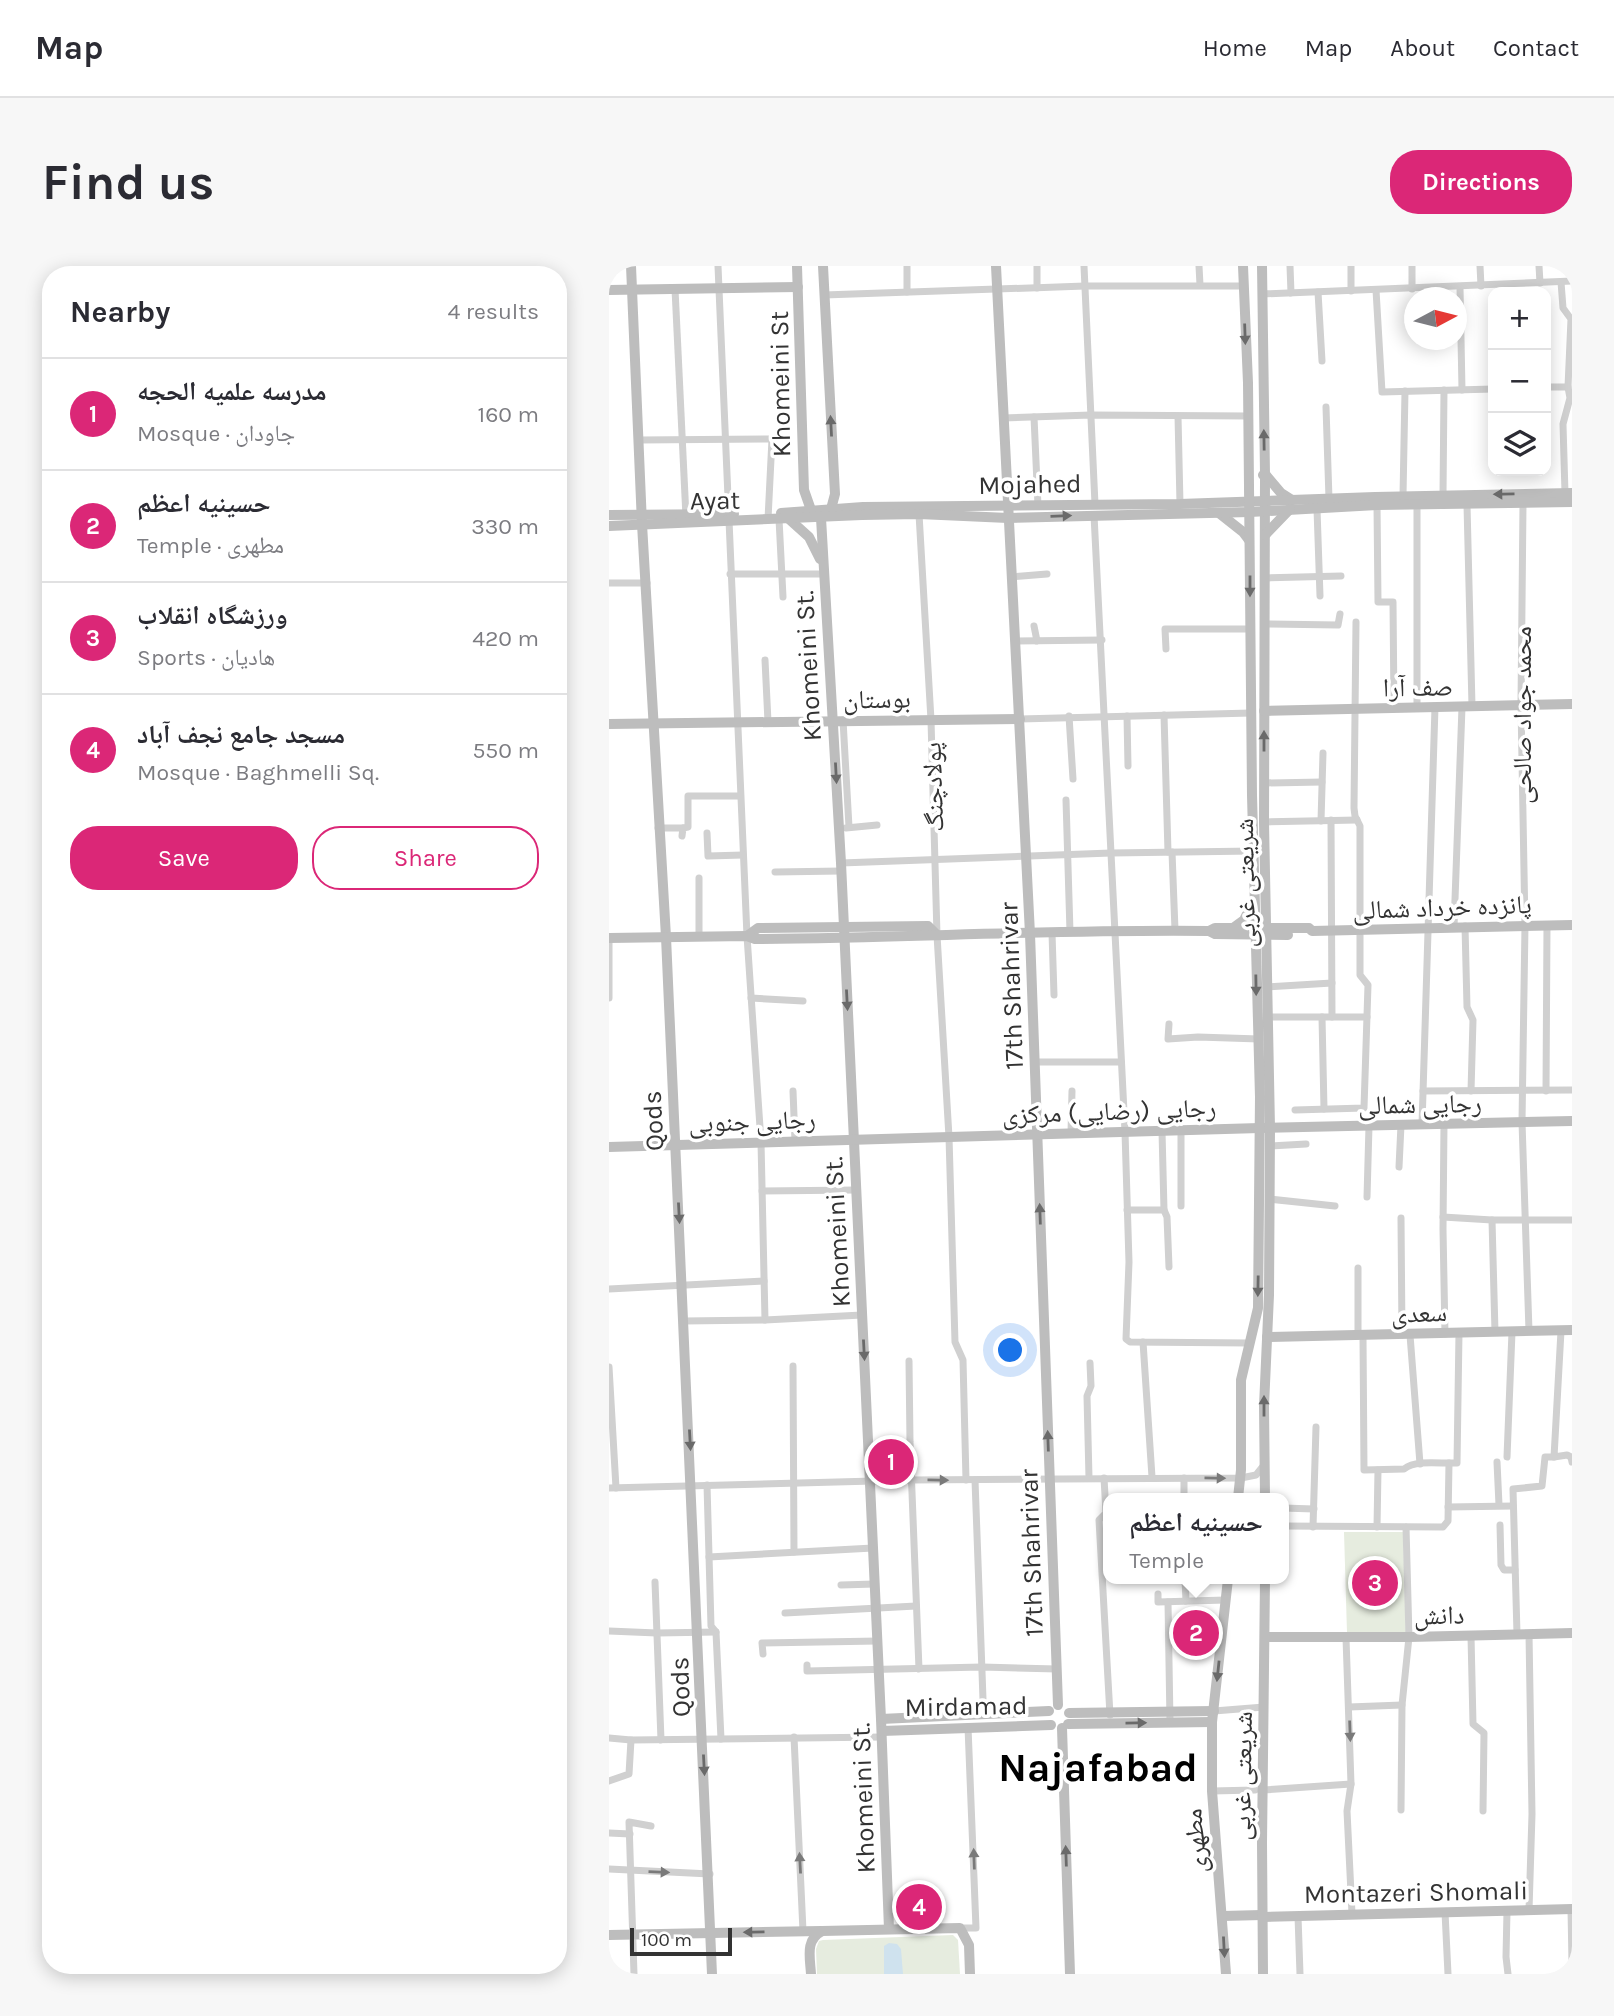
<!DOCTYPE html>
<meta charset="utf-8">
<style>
body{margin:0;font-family:Karla,"Noto Naskh Arabic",sans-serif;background:#f7f7f7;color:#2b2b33}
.controls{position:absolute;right:21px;top:21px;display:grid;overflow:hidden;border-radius:14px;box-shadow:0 4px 18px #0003}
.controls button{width:63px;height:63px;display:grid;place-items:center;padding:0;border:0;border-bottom:2px solid #e1e1e2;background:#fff;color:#2b2b33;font:35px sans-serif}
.compass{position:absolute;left:795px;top:21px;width:63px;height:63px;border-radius:50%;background:#fff;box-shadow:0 4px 18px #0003;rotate:83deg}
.scale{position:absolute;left:21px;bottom:18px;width:102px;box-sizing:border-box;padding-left:7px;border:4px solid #333;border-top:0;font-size:19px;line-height:24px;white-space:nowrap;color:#333;-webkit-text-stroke:5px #fff;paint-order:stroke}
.you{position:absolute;left:402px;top:1085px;width:24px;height:24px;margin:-18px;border:5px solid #fff;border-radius:50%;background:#1a73e8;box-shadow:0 0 0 10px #1a73e833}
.badge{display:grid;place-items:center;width:46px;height:46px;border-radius:50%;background:#db2777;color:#fff;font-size:23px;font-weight:700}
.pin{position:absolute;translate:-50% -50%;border:4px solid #fff;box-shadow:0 2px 7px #0006}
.popup{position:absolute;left:494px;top:1227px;width:186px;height:91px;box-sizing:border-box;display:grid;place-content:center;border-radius:14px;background:#fff;filter:drop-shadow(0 2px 5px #0005);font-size:23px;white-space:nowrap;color:#7c7c81}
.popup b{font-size:26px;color:#2b2b33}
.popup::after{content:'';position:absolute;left:50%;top:100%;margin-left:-14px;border:14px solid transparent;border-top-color:#fff}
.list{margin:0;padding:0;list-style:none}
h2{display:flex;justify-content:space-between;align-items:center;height:91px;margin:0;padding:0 28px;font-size:30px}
h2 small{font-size:23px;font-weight:400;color:#7c7c81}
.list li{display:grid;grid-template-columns:46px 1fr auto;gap:21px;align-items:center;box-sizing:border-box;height:112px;padding:0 28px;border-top:2px solid #e1e1e2}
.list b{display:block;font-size:26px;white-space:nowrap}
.list p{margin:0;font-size:23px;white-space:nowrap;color:#7c7c81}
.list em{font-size:23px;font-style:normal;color:#7c7c81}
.actions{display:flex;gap:14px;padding:21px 28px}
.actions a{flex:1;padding:16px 0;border:2px solid #db2777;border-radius:28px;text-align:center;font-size:24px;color:#db2777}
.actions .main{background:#db2777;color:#fff}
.icon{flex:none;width:38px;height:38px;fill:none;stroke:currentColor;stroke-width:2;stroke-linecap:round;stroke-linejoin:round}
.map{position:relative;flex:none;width:963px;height:1708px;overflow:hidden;border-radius:28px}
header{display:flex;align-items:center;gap:42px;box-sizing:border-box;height:98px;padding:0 35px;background:#fff;border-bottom:2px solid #e1e1e2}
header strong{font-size:33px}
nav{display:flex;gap:38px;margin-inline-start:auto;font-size:24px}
.intro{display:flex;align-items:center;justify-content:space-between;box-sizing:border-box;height:168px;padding:0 42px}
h1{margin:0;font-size:49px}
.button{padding:18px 32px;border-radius:28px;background:#db2777;color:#fff;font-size:24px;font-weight:700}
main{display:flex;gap:42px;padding:0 42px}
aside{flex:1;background:#fff;border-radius:28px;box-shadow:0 4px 18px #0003}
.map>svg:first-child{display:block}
</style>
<header>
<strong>Map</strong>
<nav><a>Home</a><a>Map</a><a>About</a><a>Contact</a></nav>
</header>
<div class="intro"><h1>Find us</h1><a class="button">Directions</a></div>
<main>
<aside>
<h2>Nearby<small>4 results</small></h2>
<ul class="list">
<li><span class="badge">1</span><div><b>مدرسه علمیه الحجه</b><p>Mosque · جاودان</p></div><em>160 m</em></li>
<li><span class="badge">2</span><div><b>حسینیه اعظم</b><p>Temple · مطهری</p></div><em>330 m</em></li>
<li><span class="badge">3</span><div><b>ورزشگاه انقلاب</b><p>Sports · هادیان</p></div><em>420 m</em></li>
<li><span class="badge">4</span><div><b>مسجد جامع نجف آباد</b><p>Mosque · Baghmelli Sq.</p></div><em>550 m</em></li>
</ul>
<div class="actions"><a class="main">Save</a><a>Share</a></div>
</aside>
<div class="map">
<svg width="963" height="1708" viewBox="0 0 963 1708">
<rect width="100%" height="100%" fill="#fff"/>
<g fill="#e6ecdf">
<path d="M 735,1266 L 794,1266 L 797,1367 L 738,1367 Z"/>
<path d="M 344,1669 L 349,1674 L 351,1708 L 208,1708 L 207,1683 L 210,1675 L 214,1674 Z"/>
</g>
<path fill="#cfe2ee" d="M 280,1677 L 288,1678 L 292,1683 L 294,1708 L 275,1708 L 275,1680 Z"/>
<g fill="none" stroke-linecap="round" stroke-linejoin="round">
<g stroke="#d0d0d0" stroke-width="7">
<path d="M 109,0 L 138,670 L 152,876 L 156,1054"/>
<path d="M 298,0 L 298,26"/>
<path d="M 428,0 L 428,22"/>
<path d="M 475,0 L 486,238"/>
<path d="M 590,0 L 591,19"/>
<path d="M 681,0 L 682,27"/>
<path d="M 742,0 L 742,25"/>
<path d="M 871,0 L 872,20"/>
<path d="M 930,0 L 931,17"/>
<path d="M 952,16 L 954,42 L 962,53 L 959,121 L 961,132 L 954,158 L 956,227"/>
<path d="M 851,21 L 853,124"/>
<path d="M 66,23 L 77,251"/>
<path d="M 803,23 L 803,0"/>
<path d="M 767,24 L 773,126 L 884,123"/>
<path d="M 709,26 L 713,95"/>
<path d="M 653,28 L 963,15"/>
<path d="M 215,29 L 476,20 L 635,20"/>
<path d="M 937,121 L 959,121"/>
<path d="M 717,141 L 720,233"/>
<path d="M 569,150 L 571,238"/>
<path d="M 425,151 L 429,240"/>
<path d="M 394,152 L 482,149 L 640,150"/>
<path d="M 31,174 L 163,173 L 159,253"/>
<path d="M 834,229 L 835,124"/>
<path d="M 794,230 L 796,125"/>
<path d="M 914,238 L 912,439 L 916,659 L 913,856 L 920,1065"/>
<path d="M 768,239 L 769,336 L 784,336 L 785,442"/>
<path d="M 858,239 L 863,440"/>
<path d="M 708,243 L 711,330"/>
<path d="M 310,248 L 322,454 L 328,669 L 340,871 L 346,1076 L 354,1094 L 357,1214"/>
<path d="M 485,249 L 516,866 L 520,996 L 517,1073 L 521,1076 L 640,1077"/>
<path d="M 170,253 L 174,331"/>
<path d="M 121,308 L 215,308"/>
<path d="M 402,311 L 438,308"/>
<path d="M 655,312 L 732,310"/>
<path d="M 0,317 L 38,317"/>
<path d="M 655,358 L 729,359 L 731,348"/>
<path d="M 425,360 L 428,375"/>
<path d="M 406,375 L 493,374"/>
<path d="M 557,383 L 556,363 L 642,363"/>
<path d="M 156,394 L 159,456"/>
<path d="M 808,442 L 808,240"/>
<path d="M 555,449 L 559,586"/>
<path d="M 460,450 L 464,513"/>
<path d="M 518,450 L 519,500"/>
<path d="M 411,453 L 642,447"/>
<path d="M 234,454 L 240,561"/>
<path d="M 655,517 L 713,516"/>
<path d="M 457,534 L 461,666"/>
<path d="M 722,554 L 723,751"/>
<path d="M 712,555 L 714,487"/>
<path d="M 655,556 L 748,554"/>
<path d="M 49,562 L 74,562"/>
<path d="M 237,562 L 268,559"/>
<path d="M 98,567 L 99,590 L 134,589"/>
<path d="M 73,570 L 74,562 L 79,561 L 79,530 L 131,530"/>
<path d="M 563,586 L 566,664"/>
<path d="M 232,597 L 502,587 L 645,585"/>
<path d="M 166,606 L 232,605"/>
<path d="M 856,660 L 858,741 L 864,754 L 862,825"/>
<path d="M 845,661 L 853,441"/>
<path d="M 443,667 L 445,729"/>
<path d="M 90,671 L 90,612"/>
<path d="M 658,721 L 723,717"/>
<path d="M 0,732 L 0,672"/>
<path d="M 142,732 L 194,735"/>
<path d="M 659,751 L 758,751"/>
<path d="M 713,751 L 715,843"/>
<path d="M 560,758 L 559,773 L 589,771 L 650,773"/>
<path d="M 426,796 L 512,796"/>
<path d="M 184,825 L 186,875"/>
<path d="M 814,825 L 963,824"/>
<path d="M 937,825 L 938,659"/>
<path d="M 686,844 L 755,842 L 759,719 L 751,709 L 751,560 L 746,550 L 745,542 L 747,356"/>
<path d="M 835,858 L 834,963 L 836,1068"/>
<path d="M 813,859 L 826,441"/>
<path d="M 572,864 L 572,940"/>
<path d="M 553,865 L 555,944 L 558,951 L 560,1001"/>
<path d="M 462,867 L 463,825"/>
<path d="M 661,880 L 697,878"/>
<path d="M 790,901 L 792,859"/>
<path d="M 153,925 L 247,924"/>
<path d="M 758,931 L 760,860"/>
<path d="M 660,933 L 726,940"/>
<path d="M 518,944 L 555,944"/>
<path d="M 834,951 L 883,954 L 963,954"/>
<path d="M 792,952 L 793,1069"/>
<path d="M 883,954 L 886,1066"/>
<path d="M 749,1002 L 749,1070"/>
<path d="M 0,1023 L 155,1015"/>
<path d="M 75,1055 L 156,1054 L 253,1049"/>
<path d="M 952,1065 L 945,1191 L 958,1189 L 962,1191 L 963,1196"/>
<path d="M 801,1069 L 811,1198"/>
<path d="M 754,1070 L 755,1204 L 795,1203 C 808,1193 832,1198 848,1197 L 850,1067"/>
<path d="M 534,1076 L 543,1211"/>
<path d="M 300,1095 L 301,1176 L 310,1403"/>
<path d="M 184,1100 L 185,1286"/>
<path d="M 0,1101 L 7,1222"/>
<path d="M 898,1191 L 903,1066"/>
<path d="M 888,1196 L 890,1239"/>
<path d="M 480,1212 L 478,1130 L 482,1120 L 481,1097"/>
<path d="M 495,1212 L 497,1247 L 490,1254 L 501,1449"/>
<path d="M 575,1212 L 575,1232"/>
<path d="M 366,1214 L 374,1433"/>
<path d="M 98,1219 L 102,1360 L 107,1366 L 112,1473"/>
<path d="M 0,1222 L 302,1214 L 632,1212 L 647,1209 L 655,1199"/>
<path d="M 839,1241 L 904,1240"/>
<path d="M 674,1242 L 705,1243"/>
<path d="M 891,1259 L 892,1299 L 895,1304 L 906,1304"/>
<path d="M 674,1260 L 834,1261 L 839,1255 L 840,1197"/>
<path d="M 704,1261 L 707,1161"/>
<path d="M 768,1261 L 769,1204"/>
<path d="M 100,1291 L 264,1282"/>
<path d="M 576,1313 L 577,1335"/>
<path d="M 46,1316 L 52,1474"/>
<path d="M 232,1319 L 266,1318"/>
<path d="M 549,1328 L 549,1336 L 616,1334"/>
<path d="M 559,1336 L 561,1456"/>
<path d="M 176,1347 L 307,1340"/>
<path d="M 0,1365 L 48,1367 L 107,1366"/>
<path d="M 908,1368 L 904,1223 L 933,1220 L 936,1191 L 945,1191"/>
<path d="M 920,1368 L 923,1548 L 920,1644"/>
<path d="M 862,1370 L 864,1458 L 875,1467 L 874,1545"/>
<path d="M 737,1372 L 742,1518 L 738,1545 L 743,1648"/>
<path d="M 154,1388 L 153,1377 L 269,1375"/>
<path d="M 198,1399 L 198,1405 L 373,1401 L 448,1403"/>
<path d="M 740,1441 L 793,1439"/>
<path d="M 605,1445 L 655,1441"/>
<path d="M 185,1471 L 194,1665"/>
<path d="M 0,1472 L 22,1474 L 273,1471"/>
<path d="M 0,1515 L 20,1508 L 22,1474"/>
<path d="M 654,1524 L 742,1518"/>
<path d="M 603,1525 L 646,1524"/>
<path d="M 792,1544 L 793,1439 L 800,1371 L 797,1261"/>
<path d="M 0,1567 L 21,1568"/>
<path d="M 0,1603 L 101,1608"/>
<path d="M 962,1643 L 963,1698"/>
<path d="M 898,1645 L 897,1691 L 899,1708"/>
<path d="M 836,1646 L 839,1708"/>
<path d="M 689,1650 L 691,1708"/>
<path d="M 351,1662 L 367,1662 L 359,1461"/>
<path d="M 25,1708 L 20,1556 L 42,1560"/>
</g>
<g stroke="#bdbdbd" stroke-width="10">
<path d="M 22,0 L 33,258 L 57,671 L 103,1708"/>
<path d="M 188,0 L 195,224 L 202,244 L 212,252 L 232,597 L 272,1453 L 280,1663"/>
<path d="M 214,0 L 226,228 L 222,243 L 218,247"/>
<path d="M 387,0 L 421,668 L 449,1439"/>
<path d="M 653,0 L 656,208 L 655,556 L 661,862 L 660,1029 L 655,1140 L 656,1232"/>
<path d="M 0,24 L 189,21"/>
<path d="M 654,209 L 656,208 L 672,227 L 683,234"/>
<path d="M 172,247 L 254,241 L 571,238 L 766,231 L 963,227"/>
<path d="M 610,247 L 634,266 L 640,274"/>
<path d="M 0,249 L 125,248"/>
<path d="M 180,253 L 200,271 L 211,293"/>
<path d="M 0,260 L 253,249 L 310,248 L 399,252 L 641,246 L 768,239 L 963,236"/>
<path d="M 656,269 L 681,243"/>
<path d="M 655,445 L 963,438"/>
<path d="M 0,458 L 411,453"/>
<path d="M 624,662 L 635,654 L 644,636"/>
<path d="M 600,665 L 606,668 L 679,669"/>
<path d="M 138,670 L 149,662 L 319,660 L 328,669"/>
<path d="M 0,672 L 138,670 L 146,673 C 298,672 449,663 600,665 L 606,662 L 700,662 L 703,665 L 963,659"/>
<path d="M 0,881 L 651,862 L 963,855"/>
<path d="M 658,1071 L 963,1064"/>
<path d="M 629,1232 L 632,1204 L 632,1114 L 649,1042 L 651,831 L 643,529 L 639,117 L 634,0"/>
<path d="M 656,1371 L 800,1371 L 963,1367"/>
<path d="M 460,1447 L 605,1445"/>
<path d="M 272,1453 L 440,1445"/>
<path d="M 459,1458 L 603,1456"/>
<path d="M 453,1462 L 461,1708"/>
<path d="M 273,1465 L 442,1459"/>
<path d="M 614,1650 L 653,1649"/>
<path d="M 653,1651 L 963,1643"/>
<path d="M 0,1669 L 212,1665"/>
<path d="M 202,1708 C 201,1691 196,1674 213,1665 L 351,1662 L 360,1679 L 361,1708"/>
<path d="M 617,1708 L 603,1525 L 603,1456 L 619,1313"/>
<path d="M 654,1708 L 653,1577 L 656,1313"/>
</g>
</g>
<defs><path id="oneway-solid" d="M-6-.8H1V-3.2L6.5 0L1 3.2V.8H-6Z" transform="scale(1.75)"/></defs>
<g fill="#6a6a6a">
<use href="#oneway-solid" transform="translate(636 68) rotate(88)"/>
<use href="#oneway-solid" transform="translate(222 160) rotate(-93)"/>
<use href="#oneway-solid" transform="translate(655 174) rotate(-91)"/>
<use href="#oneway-solid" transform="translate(895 228) rotate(179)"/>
<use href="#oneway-solid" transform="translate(452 250) rotate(-2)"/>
<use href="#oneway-solid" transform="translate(641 320) rotate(90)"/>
<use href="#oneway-solid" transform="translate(655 475) rotate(-90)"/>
<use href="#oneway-solid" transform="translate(227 507) rotate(87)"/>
<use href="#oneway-solid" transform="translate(647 719) rotate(89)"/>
<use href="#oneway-solid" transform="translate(238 734) rotate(87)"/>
<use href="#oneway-solid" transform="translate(70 947) rotate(87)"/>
<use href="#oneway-solid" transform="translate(431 948) rotate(-92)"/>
<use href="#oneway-solid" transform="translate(649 1020) rotate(91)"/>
<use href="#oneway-solid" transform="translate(255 1084) rotate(87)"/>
<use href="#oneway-solid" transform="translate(655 1140) rotate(-90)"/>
<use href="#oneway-solid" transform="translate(81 1174) rotate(87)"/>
<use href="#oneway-solid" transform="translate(439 1175) rotate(-92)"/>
<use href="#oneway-solid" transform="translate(609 1405) rotate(96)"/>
<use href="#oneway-solid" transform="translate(527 1457) rotate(-1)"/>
<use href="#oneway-solid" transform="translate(95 1499) rotate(87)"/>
<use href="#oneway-solid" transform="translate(457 1590) rotate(-92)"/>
<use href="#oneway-solid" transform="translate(145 1666) rotate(179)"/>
<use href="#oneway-solid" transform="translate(615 1681) rotate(87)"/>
</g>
<g fill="#7a7a7a">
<use href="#oneway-solid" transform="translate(606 1212) rotate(1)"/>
<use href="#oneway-solid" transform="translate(329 1214) rotate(1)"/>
<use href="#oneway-solid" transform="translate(741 1465) rotate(88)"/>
<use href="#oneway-solid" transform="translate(365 1593) rotate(-92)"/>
<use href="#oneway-solid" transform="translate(191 1597) rotate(-93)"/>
<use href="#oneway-solid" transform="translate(50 1606) rotate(2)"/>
</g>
<g text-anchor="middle" stroke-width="7" stroke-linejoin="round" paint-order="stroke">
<g font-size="26" fill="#333" stroke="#fff">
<text transform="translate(171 118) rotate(-91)" y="9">Khomeini St</text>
<text transform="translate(421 218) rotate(-1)" y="9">Mojahed</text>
<text transform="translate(106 234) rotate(-1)" y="9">Ayat</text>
<text transform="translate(199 400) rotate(-93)" y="9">Khomeini St.</text>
<text transform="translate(809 421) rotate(-1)" y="9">صف آرا</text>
<text transform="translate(268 433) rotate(-1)" y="9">بوستان</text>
<text transform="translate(913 449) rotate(-90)" y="9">محمد جواد صالحی</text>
<text transform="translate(324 521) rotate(-92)" y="9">پولادچنگ</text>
<text transform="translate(636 617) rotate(-91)" y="9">شریعتی غربی</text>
<text transform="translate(833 641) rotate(-2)" y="9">پانزده خرداد شمالی</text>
<text transform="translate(402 720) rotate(-92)" y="9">17th Shahrivar</text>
<text transform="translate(811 838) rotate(-1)" y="9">رجایی شمالی</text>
<text transform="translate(500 845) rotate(-2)" y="9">رجایی (رضایی) مرکزی</text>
<text transform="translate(44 855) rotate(-93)" y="9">Qods</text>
<text transform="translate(143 855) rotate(-2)" y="9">رجایی جنوبی</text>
<text transform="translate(228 966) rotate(-93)" y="9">Khomeini St.</text>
<text transform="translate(810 1047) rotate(-2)" y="9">سعدی</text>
<text transform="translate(422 1287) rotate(-92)" y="9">17th Shahrivar</text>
<text transform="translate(830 1349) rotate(-1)" y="9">دانش</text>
<text transform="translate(71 1421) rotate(-92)" y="9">Qods</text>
<text transform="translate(357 1440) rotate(-1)" y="9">Mirdamad</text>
<text transform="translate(633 1510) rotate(-89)" y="9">شریعتی غربی</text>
<text transform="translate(254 1532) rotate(-92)" y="9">Khomeini St.</text>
<text transform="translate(586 1575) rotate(-95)" y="9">مطهری</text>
<text transform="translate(807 1626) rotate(-1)" y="9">Montazeri Shomali</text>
</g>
<g font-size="40" font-weight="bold" fill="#000" stroke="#fff">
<text x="489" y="1515">Najafabad</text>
</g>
</g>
</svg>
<div class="controls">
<button>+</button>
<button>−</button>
<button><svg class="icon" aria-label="layers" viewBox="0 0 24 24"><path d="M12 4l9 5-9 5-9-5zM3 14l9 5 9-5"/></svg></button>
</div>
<svg class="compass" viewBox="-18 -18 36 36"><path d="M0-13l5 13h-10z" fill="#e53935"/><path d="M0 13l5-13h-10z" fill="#7c7c81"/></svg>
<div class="scale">100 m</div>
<div class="you"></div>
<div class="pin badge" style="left:282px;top:1196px">1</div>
<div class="pin badge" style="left:587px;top:1367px">2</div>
<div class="popup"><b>حسینیه اعظم</b>Temple</div>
<div class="pin badge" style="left:766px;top:1317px">3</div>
<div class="pin badge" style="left:310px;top:1641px">4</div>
</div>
</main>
